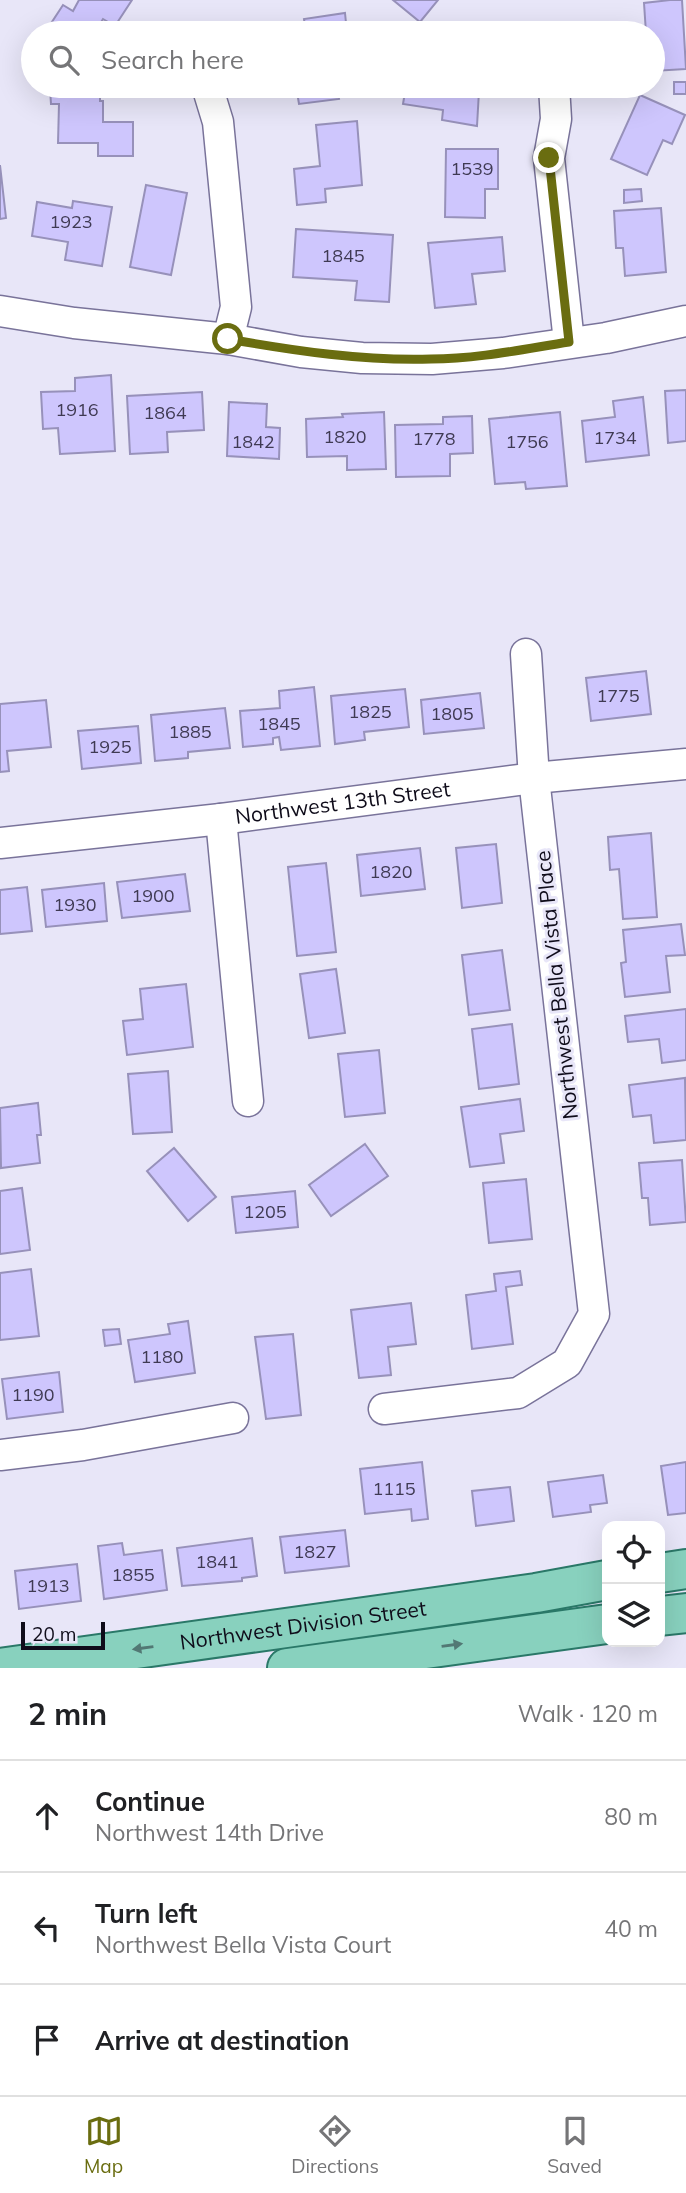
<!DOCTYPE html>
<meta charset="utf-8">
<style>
body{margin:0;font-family:Mulish,sans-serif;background:#f6f6f6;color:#202124}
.controls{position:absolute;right:21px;bottom:21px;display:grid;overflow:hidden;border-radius:14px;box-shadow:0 7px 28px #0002}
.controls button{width:63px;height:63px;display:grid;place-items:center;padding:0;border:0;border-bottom:2px solid #e0e0e0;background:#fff;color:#202124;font:35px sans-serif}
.scale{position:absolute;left:21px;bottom:18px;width:84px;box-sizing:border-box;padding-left:7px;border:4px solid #0f0c1a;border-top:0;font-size:19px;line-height:24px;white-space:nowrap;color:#0f0c1a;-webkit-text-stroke:5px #e8e6f8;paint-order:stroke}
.stop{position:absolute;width:21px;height:21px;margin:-16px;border:5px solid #6a6d10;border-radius:50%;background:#fff}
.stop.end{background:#6a6d10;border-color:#fff;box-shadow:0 2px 7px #0008}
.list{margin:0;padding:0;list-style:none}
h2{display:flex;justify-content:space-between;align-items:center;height:91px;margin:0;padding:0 28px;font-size:30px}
h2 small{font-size:23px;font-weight:400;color:#757577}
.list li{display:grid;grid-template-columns:46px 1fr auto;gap:21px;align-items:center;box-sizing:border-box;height:112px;padding:0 28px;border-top:2px solid #e0e0e0}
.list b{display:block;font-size:26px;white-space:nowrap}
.list p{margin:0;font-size:23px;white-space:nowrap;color:#757577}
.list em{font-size:23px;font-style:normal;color:#757577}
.icon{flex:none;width:38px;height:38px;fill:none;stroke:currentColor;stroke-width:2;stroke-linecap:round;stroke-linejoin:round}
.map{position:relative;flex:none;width:686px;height:1668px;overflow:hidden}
.search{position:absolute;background:#fff;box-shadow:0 7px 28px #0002;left:21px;right:21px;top:21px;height:77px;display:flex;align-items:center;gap:18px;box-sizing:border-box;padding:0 24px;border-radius:38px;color:#757577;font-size:26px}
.sheet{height:427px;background:#fff}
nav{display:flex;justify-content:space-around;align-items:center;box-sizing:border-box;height:98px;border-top:2px solid #e0e0e0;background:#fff;font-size:19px;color:#757577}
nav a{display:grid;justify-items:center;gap:4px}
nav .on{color:#6a6d10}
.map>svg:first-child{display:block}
</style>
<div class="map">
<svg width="686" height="1668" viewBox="0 0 686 1668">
<rect width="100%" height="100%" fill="#e8e6f8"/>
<g fill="#cec6fd" stroke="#9791ba" stroke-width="2">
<path d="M 79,0 L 132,0 L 115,26 L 103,19 L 100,24 L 107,28 L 103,33 L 57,33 L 48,28 L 63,5 L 73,11 Z"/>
<path d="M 393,0 L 438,0 L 420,22 Z"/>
<path d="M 670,0 L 682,0 L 686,69 L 653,71 L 653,33 L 646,33 L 644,3 Z"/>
<path d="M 345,13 L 347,33 L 306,33 L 304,19 Z"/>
<rect x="674" y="82" width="12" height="12"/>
<path d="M 60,86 L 100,86 L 100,101 L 103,101 L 103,122 L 133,122 L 133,156 L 98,156 L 98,143 L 58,143 L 59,104 L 51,104 L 50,89 L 60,88 Z"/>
<path d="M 296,86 L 337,86 L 339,99 L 299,104 Z"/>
<path d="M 406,86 L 450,86 L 479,91 L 477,126 L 442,120 L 443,110 L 403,104 Z"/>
<path d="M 640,95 L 685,115 L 672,144 L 663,140 L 647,175 L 611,159 Z"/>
<path d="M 357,121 L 362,185 L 325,189 L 326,202 L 297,205 L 294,169 L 320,166 L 316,125 Z"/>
<path d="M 446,149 L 498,149 L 498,189 L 485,189 L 485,218 L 445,217 Z"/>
<path d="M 0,165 L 6,218 L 0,219 Z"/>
<path d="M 146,185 L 187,193 L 171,275 L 130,267 Z"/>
<path d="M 641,189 L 642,201 L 624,203 L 624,190 Z"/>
<path d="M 73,201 L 112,207 L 102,266 L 65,260 L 68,242 L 32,236 L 37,202 L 72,208 Z"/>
<path d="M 661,208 L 666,272 L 625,276 L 623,248 L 616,248 L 614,211 Z"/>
<path d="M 296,229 L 393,235 L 389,302 L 355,300 L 357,281 L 293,277 Z"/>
<path d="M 502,237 L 505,271 L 472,274 L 476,304 L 435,308 L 428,243 Z"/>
<path d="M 111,375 L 115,451 L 60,454 L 58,428 L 43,429 L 41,392 L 75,391 L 75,378 Z"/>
<path d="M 686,390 L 686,441 L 668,443 L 665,391 Z"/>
<path d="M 202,392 L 204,430 L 167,432 L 168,452 L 130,454 L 127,396 Z"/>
<path d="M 643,397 L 649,455 L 586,462 L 582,421 L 615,417 L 613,401 Z"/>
<path d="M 229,402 L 267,404 L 266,427 L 280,428 L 279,459 L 227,456 Z"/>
<path d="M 384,412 L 386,469 L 347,470 L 347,456 L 307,457 L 306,419 L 343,417 L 342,414 Z"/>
<path d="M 560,412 L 567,486 L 526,489 L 525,482 L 495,484 L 489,419 Z"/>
<path d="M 472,416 L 473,453 L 450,454 L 450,476 L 396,477 L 395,425 L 443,424 L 443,417 Z"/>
<path d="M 646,671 L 651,714 L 591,721 L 586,678 Z"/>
<path d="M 314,687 L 320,746 L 281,750 L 279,737 L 273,738 L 273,744 L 243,747 L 240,711 L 280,708 L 279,691 Z"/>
<path d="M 405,689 L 409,727 L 364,732 L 365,740 L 335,744 L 331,696 Z"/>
<path d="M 480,693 L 484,728 L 424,734 L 421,700 Z"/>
<path d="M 46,700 L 51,747 L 7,751 L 9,771 L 0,772 L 0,704 Z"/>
<path d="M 225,708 L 230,748 L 188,752 L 188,758 L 155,761 L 151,715 Z"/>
<path d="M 138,726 L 141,763 L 82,769 L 78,731 Z"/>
<path d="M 651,833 L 657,917 L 623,919 L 619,869 L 610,870 L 608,837 Z"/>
<path d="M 496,844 L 502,903 L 462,908 L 456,848 Z"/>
<path d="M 420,848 L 425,889 L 361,896 L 357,855 Z"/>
<path d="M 326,863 L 336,952 L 297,956 L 288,867 Z"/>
<path d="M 185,874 L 190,911 L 122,918 L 117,882 Z"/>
<path d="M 104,883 L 107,921 L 46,927 L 42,890 Z"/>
<path d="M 27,887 L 32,931 L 0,934 L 0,890 Z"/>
<path d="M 681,924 L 685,955 L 666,956 L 670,992 L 625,997 L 621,963 L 626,962 L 623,930 Z"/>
<path d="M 502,950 L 510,1010 L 469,1015 L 462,955 Z"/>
<path d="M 336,969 L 345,1033 L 309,1038 L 300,974 Z"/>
<path d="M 186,984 L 193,1047 L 127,1055 L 123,1021 L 143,1019 L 140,989 Z"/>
<path d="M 686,1009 L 686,1060 L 662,1063 L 659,1039 L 628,1042 L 625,1016 Z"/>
<path d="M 512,1024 L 519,1084 L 479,1089 L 472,1029 Z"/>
<path d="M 379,1050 L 385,1113 L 345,1117 L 338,1054 Z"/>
<path d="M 168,1071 L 172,1132 L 133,1134 L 128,1074 Z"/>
<path d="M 685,1078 L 686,1140 L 654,1143 L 651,1115 L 633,1117 L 629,1085 Z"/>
<path d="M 520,1099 L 524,1131 L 500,1134 L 504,1163 L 470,1167 L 461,1107 Z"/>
<path d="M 38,1103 L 41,1135 L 37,1135 L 40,1163 L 1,1168 L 0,1108 Z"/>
<path d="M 365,1144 L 388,1176 L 331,1216 L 309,1185 Z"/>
<path d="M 174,1148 L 216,1197 L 188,1221 L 147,1171 Z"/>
<path d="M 682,1160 L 686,1222 L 650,1225 L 648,1198 L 642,1198 L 639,1163 Z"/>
<path d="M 526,1179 L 532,1239 L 489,1243 L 483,1183 Z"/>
<path d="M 22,1188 L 30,1250 L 0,1254 L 0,1191 Z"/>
<path d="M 295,1191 L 298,1227 L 236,1233 L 232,1197 Z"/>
<path d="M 31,1269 L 39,1336 L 0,1340 L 0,1273 Z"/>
<path d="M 520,1271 L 522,1285 L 506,1287 L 513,1344 L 472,1349 L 466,1295 L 496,1291 L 494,1274 Z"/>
<path d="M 411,1303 L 416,1344 L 388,1347 L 391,1375 L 359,1378 L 351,1310 Z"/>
<path d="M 188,1321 L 195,1373 L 135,1382 L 128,1340 L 170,1334 L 168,1324 Z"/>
<path d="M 119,1329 L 121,1344 L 105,1346 L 103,1330 Z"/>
<path d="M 293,1334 L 301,1415 L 266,1419 L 255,1337 Z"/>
<path d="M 59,1372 L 63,1412 L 7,1419 L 2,1379 Z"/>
<path d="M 422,1462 L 428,1519 L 412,1521 L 411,1509 L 365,1514 L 360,1469 Z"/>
<path d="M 686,1462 L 686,1513 L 668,1515 L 661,1466 Z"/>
<path d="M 603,1475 L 607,1503 L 590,1505 L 591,1512 L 553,1517 L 548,1482 Z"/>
<path d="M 510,1487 L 514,1521 L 476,1526 L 472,1491 Z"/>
<path d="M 345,1530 L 349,1566 L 285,1573 L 280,1537 Z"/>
<path d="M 252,1538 L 257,1576 L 242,1578 L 242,1581 L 182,1586 L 177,1548 Z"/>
<path d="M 122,1543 L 124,1555 L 162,1550 L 167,1590 L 104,1599 L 98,1546 Z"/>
<path d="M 77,1564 L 81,1601 L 19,1609 L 15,1571 Z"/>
</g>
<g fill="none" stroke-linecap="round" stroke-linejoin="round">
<g stroke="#79739a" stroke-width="33">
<g id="minor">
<path d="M 207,86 L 218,122 L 236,307 L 228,339"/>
<path d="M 554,86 L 556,119 L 549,158 L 569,342"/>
<path d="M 0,311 L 74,323 L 228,339 L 301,352 L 362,358 L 432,359 L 503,353 L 606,338 L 686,321"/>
<path d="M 221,819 L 248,1101"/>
<path id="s1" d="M 0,843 L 221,819 L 534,778 L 686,764"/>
<path d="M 384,1409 L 518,1393 L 567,1363 L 594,1314 L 534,778 L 526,654"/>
<path d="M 0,1455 L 83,1445 L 233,1418"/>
</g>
</g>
<g stroke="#2a7868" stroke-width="42">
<g id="major">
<path d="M 660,1573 L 686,1569"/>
<path d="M 660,1616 L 686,1613"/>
<path id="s2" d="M 0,1668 L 536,1593 L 607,1580"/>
<path d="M 287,1668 L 607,1624"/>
</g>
</g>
<use href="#minor" stroke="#fff" stroke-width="30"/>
<use href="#major" stroke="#88d1be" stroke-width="38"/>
</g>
<defs><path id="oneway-solid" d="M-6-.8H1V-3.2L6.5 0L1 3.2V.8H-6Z" transform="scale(1.75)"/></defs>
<g fill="#527874">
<use href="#oneway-solid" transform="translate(452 1645) rotate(-8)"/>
<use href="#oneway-solid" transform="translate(143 1648) rotate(172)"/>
</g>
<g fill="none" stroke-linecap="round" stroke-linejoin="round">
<path stroke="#6a6d10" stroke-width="9" d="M 228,339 C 296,351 363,361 431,359 C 477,359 524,349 569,342 L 549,158"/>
</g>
<g text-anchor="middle" stroke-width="6" stroke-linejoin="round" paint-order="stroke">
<g font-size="18" fill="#3f3a53">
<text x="472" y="175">1539</text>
<text x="71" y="228">1923</text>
<text x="343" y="262">1845</text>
<text x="77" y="416">1916</text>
<text x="165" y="419">1864</text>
<text x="345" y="443">1820</text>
<text x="615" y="444">1734</text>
<text x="434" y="445">1778</text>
<text x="253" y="448">1842</text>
<text x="527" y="448">1756</text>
<text x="618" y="702">1775</text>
<text x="370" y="718">1825</text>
<text x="452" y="720">1805</text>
<text x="279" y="730">1845</text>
<text x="190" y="738">1885</text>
<text x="110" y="753">1925</text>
<text x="391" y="878">1820</text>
<text x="153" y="902">1900</text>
<text x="75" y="911">1930</text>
<text x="265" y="1218">1205</text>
<text x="162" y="1363">1180</text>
<text x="33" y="1401">1190</text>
<text x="394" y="1495">1115</text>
<text x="315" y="1558">1827</text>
<text x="217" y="1568">1841</text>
<text x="133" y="1581">1855</text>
<text x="48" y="1592">1913</text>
</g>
<g font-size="21" fill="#0f0c1a" stroke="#e8e6f8">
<text dy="7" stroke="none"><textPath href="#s1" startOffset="345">Northwest 13th Street</textPath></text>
<text transform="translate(557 985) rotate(-96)" y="7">Northwest Bella Vista Place</text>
<text dy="7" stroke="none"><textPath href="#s2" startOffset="306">Northwest Division Street</textPath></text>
</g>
</g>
</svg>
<div class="controls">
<button><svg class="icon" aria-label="locate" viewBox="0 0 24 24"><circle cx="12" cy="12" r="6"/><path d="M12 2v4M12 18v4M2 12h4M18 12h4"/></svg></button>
<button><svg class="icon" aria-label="layers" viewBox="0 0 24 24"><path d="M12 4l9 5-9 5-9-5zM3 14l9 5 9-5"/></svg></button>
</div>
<div class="scale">20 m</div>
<div class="stop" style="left:228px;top:339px"></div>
<div class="stop end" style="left:549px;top:158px"></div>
<div class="search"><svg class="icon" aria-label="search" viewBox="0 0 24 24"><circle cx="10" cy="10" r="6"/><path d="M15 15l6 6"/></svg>Search here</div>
</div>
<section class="sheet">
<h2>2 min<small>Walk · 120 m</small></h2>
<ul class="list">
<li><svg class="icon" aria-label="ahead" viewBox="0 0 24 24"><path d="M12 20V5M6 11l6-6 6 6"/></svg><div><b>Continue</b><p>Northwest 14th Drive</p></div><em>80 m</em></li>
<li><svg class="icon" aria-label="left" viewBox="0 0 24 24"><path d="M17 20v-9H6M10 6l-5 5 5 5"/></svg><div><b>Turn left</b><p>Northwest Bella Vista Court</p></div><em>40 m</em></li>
<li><svg class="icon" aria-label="arrive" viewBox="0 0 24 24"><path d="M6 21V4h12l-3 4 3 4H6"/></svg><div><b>Arrive at destination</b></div></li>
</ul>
</section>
<nav>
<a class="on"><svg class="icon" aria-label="map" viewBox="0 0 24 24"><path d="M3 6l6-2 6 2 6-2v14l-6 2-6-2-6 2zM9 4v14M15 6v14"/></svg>Map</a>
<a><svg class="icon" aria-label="directions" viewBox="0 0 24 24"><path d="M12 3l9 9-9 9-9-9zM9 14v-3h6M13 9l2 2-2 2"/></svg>Directions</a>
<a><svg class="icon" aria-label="saved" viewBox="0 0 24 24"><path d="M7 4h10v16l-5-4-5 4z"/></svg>Saved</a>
</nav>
